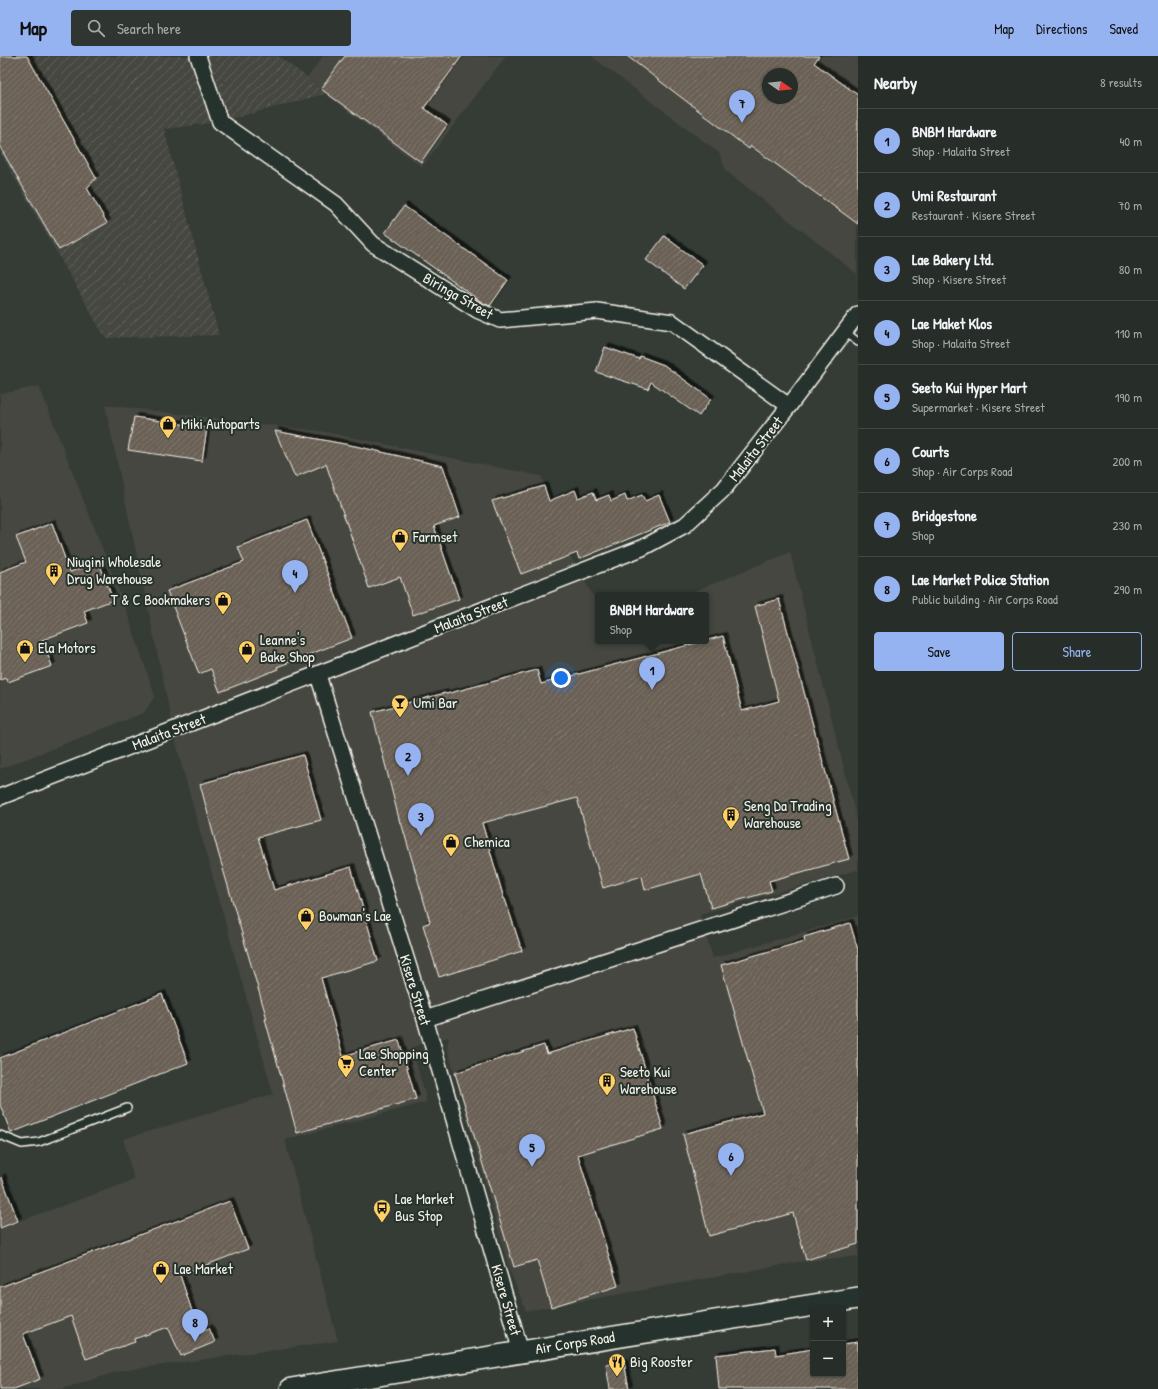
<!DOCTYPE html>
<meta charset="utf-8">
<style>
body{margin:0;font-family:"Patrick Hand",sans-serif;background:#2f3530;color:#f1f3f6}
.controls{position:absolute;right:12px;bottom:12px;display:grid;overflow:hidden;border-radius:4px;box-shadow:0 1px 3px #0004}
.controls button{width:36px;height:36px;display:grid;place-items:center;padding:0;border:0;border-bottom:1px solid #434945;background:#272d28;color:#f1f3f6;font:20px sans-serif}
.compass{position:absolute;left:762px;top:12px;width:36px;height:36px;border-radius:50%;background:#272d28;box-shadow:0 1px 3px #0004;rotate:104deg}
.you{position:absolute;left:561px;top:622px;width:14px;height:14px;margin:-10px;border:3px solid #fff;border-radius:50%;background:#1a73e8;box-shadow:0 0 0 6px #1a73e833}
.badge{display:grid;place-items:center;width:26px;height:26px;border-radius:50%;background:#95b2f1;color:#111;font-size:13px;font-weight:700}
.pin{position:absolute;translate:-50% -33px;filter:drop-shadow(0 1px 2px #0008)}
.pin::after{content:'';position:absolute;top:21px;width:14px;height:12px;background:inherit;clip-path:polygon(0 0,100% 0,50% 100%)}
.popup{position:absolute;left:595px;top:536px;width:114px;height:52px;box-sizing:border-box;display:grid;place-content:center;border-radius:4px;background:#272d28;filter:drop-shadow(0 1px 3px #0005);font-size:13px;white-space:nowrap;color:#a4a8a8}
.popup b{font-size:15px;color:#f1f3f6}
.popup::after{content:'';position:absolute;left:50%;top:100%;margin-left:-8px;border:8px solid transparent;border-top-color:#272d28}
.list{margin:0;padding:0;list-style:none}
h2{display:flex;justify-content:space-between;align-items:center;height:52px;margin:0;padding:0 16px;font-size:17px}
h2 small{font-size:13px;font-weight:400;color:#a4a8a8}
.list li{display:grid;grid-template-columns:26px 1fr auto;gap:12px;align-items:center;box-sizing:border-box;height:64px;padding:0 16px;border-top:1px solid #434945}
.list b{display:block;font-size:15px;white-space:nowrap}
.list p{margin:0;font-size:13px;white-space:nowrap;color:#a4a8a8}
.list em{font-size:13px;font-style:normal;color:#a4a8a8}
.actions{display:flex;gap:8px;padding:12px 16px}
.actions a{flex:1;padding:9px 0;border:1px solid #95b2f1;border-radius:4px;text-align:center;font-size:14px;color:#95b2f1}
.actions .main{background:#95b2f1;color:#111}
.icon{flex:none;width:22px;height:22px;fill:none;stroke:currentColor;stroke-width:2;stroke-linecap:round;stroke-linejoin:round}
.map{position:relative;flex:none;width:858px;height:1333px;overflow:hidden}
header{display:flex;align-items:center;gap:24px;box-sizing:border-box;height:56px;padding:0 20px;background:#95b2f1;color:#111}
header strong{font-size:19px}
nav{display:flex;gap:22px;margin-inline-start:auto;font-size:14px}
.search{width:280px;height:36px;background:#2f3530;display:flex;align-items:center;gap:10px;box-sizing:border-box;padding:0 14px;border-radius:4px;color:#a4a8a8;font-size:15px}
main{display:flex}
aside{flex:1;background:#272d28}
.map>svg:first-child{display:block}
</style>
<header>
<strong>Map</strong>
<div class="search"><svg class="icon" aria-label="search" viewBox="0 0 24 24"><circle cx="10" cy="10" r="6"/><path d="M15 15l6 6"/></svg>Search here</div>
<nav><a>Map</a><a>Directions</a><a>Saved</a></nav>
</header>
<main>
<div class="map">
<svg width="858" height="1333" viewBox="0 0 858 1333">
<defs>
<pattern id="industrial-furrows" width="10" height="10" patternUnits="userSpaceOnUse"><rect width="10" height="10" fill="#44473f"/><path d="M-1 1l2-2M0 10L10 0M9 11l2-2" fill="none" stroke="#60625b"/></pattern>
<pattern id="building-hatch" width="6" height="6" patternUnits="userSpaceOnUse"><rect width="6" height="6" fill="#6a6055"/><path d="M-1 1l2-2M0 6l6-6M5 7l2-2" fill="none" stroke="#80776d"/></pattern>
<filter id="shadow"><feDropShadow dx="3.5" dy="-3.5" stdDeviation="0" flood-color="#0009"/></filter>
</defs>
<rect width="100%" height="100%" fill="#343c35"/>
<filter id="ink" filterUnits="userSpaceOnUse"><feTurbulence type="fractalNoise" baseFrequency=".025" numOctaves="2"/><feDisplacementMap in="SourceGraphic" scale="8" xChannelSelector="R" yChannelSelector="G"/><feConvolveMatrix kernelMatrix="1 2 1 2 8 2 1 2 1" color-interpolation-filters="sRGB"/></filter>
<g filter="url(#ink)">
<g fill="#44473f" fill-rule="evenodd">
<path d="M 323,0 L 506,0 L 422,111 L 325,38 L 307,22 Z"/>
<path d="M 591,0 L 858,0 L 857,218 L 726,115 L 719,97 ZM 768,18 L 792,18 L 792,42 L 768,42 Z"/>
<path d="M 39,330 L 125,550 L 155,640 L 144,657 L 0,713 L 0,338 Z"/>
<path d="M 105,349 L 320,375 L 541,420 L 570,500 L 598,548 L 598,585 L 706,585 L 706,539 L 685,539 L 790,496 L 858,768 L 858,814 L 700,858 L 713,902 L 858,860 L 858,1200 L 799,1206 L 526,1255 L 509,1213 L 447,991 L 449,981 L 412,991 L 427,1046 L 285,1084 L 338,1285 L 120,1315 L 62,1333 L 0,1333 L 0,1172 L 134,1124 L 123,1083 L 273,1038 L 179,700 Z"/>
</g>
<path fill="url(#industrial-furrows)" d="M 0,0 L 278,0 L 307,21 L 325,38 L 220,66 L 164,73 L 219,279 L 105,282 L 0,96 Z"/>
<g fill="url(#building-hatch)" stroke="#f4f1e8" fill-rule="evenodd" filter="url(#shadow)">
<path d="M 0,0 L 27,0 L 96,122 L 87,132 L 107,167 L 59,194 L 0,91 Z"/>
<path d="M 345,0 L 462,0 L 424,52 L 447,69 L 421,106 L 321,33 Z"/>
<path d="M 627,0 L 819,0 L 814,7 L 858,39 L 858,168 L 751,90 L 749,93 ZM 768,18 L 792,18 L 792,42 L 768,42 Z"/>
<path d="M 404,150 L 508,224 L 490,250 L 483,247 L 385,177 Z"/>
<path d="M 664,180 L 703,209 L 684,233 L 646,204 Z"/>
<path d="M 605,291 L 639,303 L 640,300 L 664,309 L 711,343 L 699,360 L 651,326 L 648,333 L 596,316 Z"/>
<path d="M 134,361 L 207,372 L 202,405 L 128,394 Z"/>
<path d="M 275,375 L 355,390 L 443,410 L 460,461 L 434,470 L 459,543 L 413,559 L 400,521 L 369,532 L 326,408 L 295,421 Z"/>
<path d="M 544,430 L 549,445 L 575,434 L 578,442 L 593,436 L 596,444 L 609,439 L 611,445 L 625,439 L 627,445 L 642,439 L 645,445 L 659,439 L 670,466 L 579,503 L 577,497 L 521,518 L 492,445 Z"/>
<path d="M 307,464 L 352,582 L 277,611 L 278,613 L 220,636 L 211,613 L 199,618 L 167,535 L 244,506 L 238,491 Z"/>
<path d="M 52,467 L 70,516 L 99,506 L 113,544 L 84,555 L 88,567 L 42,584 L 52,610 L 8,626 L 6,622 L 0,624 L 0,516 L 26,506 L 16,481 Z"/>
<path d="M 779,543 L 849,803 L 769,825 L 772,835 L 711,852 L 701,818 L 645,834 L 642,820 L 603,832 L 577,742 L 482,767 L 504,843 L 505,843 L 522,895 L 439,921 L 423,869 L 430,866 L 401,766 L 400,767 L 372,656 L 445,637 L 446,638 L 537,614 L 541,628 L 723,580 L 742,655 L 779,645 L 755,550 Z"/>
<path d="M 303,699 L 321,764 L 258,781 L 274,834 L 351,811 L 378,905 L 321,922 L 343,1000 L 399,984 L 416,1043 L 297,1077 L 265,963 L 267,963 L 218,796 L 200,728 Z"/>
<path d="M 850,867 L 858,894 L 858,1188 L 806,1204 L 793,1157 L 709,1180 L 683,1078 L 763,1057 L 721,909 L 805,885 L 804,881 Z"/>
<path d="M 162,938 L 188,1007 L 11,1077 L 0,1049 L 0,1002 Z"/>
<path d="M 633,972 L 663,1073 L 578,1099 L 618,1230 L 551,1251 L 537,1204 L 514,1211 L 455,1017 L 544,989 L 547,998 Z"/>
<path d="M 0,1122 L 2,1122 L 18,1165 L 0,1172 Z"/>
<path d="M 230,1145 L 248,1193 L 180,1219 L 199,1276 L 209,1272 L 215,1286 L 181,1300 L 168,1271 L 134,1283 L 135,1286 L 86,1303 L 71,1260 L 23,1278 L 40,1323 L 14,1333 L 0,1333 L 0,1231 Z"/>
<path d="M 858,1286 L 858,1333 L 719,1333 L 716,1299 L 775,1292 L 776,1299 L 813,1293 L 813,1318 L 843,1318 L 843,1288 Z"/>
<path d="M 624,1306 L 629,1333 L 610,1333 L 606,1309 Z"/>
</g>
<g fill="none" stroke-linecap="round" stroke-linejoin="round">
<g stroke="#f4f1e8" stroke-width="10">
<g id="lane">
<path d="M 845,276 L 858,286"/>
<path d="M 0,1079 L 22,1088 L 39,1086 L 127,1052"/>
</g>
</g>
<g stroke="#f4f1e8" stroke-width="18">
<g id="street">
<path d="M 198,0 L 220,66 L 336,148 L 373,188 L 477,254 L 500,264 L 597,255 L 672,266 L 789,350"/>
<path d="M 318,619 L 425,963 L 521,1296"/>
<path d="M 0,741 L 642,492 L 685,469 L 724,433 L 789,350 L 858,258"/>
<path d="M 425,963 L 836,830"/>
</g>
</g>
<g stroke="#f4f1e8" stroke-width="24">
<path id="secondary" d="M 291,1333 L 858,1242"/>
</g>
<use href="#lane" stroke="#26332d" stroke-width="7"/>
<use href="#street" stroke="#26332d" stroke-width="15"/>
<use href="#secondary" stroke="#26332d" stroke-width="21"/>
</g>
</g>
<defs>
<g id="shop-pin" transform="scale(0.9)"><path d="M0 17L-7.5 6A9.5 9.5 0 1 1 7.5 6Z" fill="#ffd166" stroke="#26332d"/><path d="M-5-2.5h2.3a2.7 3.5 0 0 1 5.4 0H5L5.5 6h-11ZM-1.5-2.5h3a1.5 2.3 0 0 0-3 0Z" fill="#111"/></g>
<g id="building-pin" transform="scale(0.9)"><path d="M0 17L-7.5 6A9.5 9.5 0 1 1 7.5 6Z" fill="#ffd166" stroke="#26332d"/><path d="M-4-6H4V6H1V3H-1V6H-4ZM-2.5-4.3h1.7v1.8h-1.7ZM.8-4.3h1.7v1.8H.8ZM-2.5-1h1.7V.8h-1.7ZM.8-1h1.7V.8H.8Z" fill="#111"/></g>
<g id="bar-pin" transform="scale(0.9)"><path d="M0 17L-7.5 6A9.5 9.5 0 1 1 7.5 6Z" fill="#ffd166" stroke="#26332d"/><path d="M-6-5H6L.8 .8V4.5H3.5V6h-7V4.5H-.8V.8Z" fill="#111"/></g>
<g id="supermarket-pin" transform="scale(0.9)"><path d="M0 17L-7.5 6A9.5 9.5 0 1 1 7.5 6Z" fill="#ffd166" stroke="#26332d"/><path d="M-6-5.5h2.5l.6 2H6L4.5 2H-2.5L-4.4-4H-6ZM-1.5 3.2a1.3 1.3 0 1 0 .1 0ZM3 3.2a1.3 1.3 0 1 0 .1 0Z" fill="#111"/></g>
<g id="bus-pin" transform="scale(0.9)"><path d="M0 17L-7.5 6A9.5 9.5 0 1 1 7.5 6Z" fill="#ffd166" stroke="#26332d"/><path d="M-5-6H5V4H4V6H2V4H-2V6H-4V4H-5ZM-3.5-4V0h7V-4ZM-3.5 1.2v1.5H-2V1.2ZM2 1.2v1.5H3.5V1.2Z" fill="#111"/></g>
<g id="restaurant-pin" transform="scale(0.9)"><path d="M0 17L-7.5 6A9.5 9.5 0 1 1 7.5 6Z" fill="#ffd166" stroke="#26332d"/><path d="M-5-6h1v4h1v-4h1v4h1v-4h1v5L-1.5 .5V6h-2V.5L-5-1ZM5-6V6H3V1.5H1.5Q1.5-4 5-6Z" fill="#111"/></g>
</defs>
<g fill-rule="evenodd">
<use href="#shop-pin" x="168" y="368"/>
<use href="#shop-pin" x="400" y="481"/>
<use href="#building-pin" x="54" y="515"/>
<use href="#shop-pin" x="223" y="544"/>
<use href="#shop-pin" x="25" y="592"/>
<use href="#shop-pin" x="247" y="593"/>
<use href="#bar-pin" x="400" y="647"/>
<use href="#building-pin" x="731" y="759"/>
<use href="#shop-pin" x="451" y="786"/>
<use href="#shop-pin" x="306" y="860"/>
<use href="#supermarket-pin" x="346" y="1007"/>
<use href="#building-pin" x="607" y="1025"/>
<use href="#bus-pin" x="382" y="1152"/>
<use href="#shop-pin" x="161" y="1213"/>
<use href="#restaurant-pin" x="617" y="1306"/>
</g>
<g text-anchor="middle" stroke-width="4" stroke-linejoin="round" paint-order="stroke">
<g font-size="15" fill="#f4f1e8" stroke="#26332d">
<text transform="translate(458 240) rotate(30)" y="5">Biringa Street</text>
<text transform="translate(756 393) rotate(-52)" y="5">Malaita Street</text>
<text transform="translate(471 559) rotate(-21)" y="5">Malaita Street</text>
<text transform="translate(169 676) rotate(-21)" y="5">Malaita Street</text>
<text transform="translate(415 934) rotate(73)" y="5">Kisere Street</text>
<text transform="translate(506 1244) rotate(74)" y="5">Kisere Street</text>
<text transform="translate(575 1287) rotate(-9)" y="5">Air Corps Road</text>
</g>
<g font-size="15" fill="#f4f1e8" stroke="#26332d" text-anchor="start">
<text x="181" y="373">Miki Autoparts</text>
<text x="413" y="486">Farmset</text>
<text x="67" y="511">Niugini Wholesale<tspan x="67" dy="17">Drug Warehouse</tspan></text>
<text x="210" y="549" text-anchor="end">T &amp; C Bookmakers</text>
<text x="260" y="589">Leanne's<tspan x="260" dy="17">Bake Shop</tspan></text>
<text x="38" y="597">Ela Motors</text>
<text x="413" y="652">Umi Bar</text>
<text x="744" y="755">Seng Da Trading<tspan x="744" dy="17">Warehouse</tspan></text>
<text x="464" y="791">Chemica</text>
<text x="319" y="865">Bowman's Lae</text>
<text x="359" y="1003">Lae Shopping<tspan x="359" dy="17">Center</tspan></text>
<text x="620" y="1021">Seeto Kui<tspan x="620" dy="17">Warehouse</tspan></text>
<text x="395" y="1148">Lae Market<tspan x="395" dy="17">Bus Stop</tspan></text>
<text x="174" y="1218">Lae Market</text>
<text x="630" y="1311">Big Rooster</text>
</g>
</g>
</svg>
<div class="controls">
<button>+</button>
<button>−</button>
</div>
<svg class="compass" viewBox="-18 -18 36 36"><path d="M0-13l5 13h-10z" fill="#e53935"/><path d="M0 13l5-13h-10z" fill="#a4a8a8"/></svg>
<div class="you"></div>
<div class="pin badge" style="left:652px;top:634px">1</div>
<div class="popup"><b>BNBM Hardware</b>Shop</div>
<div class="pin badge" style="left:408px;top:720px">2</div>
<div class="pin badge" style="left:421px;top:780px">3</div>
<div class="pin badge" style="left:295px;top:537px">4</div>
<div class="pin badge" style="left:532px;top:1111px">5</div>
<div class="pin badge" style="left:731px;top:1120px">6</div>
<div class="pin badge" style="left:742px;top:67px">7</div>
<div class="pin badge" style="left:195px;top:1286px">8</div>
</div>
<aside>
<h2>Nearby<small>8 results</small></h2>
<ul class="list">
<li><span class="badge">1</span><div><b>BNBM Hardware</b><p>Shop · Malaita Street</p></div><em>40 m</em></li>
<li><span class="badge">2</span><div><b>Umi Restaurant</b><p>Restaurant · Kisere Street</p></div><em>70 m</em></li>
<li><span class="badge">3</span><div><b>Lae Bakery Ltd.</b><p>Shop · Kisere Street</p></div><em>80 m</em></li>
<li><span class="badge">4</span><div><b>Lae Maket Klos</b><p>Shop · Malaita Street</p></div><em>110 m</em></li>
<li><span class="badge">5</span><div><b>Seeto Kui Hyper Mart</b><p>Supermarket · Kisere Street</p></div><em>190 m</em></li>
<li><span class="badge">6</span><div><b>Courts</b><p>Shop · Air Corps Road</p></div><em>200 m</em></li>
<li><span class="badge">7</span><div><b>Bridgestone</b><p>Shop</p></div><em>230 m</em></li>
<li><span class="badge">8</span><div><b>Lae Market Police Station</b><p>Public building · Air Corps Road</p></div><em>290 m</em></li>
</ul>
<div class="actions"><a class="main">Save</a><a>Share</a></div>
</aside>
</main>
